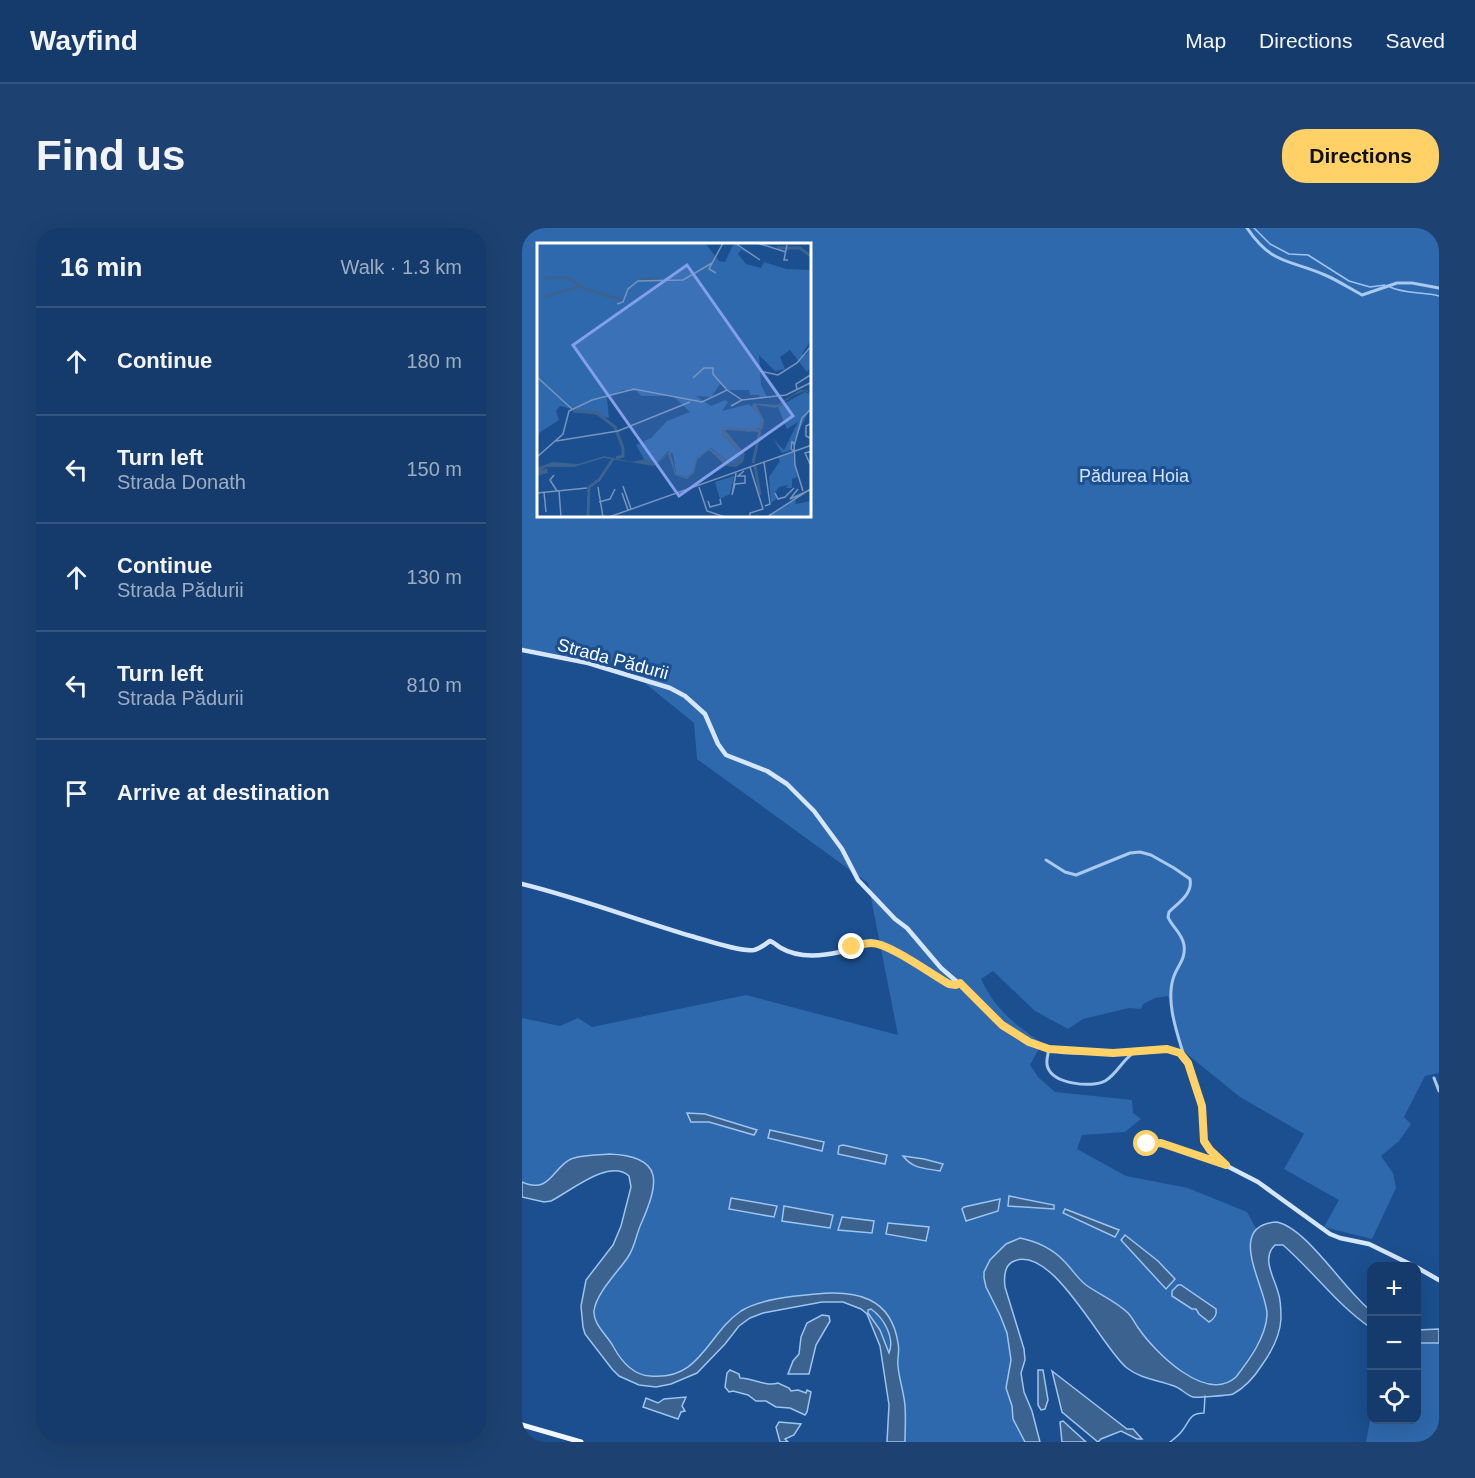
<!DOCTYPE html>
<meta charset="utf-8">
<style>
body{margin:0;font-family:Helvetica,sans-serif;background:#1d4271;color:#f1f3f6}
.controls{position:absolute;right:18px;bottom:18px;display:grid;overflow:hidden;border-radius:12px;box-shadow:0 6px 24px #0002}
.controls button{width:54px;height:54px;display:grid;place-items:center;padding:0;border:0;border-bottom:2px solid #33557e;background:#143b6b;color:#f1f3f6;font:30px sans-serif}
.stop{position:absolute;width:18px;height:18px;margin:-14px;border:4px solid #ffd166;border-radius:50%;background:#fff}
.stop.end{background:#ffd166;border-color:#fff;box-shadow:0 2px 6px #0008}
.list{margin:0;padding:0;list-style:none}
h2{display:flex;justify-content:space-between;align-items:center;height:78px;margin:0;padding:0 24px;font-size:26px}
h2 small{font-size:20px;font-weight:400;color:#9dadc1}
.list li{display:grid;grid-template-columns:39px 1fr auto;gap:18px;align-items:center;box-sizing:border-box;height:108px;padding:0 24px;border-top:2px solid #33557e}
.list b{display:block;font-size:22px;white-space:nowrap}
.list p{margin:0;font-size:20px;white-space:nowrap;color:#9dadc1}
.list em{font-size:20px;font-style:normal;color:#9dadc1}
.icon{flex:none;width:33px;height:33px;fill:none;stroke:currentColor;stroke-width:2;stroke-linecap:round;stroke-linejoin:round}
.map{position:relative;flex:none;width:917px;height:1214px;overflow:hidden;border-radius:24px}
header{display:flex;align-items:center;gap:36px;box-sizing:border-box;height:84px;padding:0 30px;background:#143b6b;border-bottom:2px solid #33557e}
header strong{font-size:28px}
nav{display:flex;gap:33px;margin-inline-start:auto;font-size:21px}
.intro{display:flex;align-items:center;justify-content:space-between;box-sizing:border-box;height:144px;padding:0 36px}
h1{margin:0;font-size:42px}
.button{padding:15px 27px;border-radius:24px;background:#ffd166;color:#111;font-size:21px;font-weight:700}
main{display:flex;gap:36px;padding:0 36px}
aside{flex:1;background:#143b6b;border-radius:24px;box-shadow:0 6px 24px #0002}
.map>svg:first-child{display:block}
</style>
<header>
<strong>Wayfind</strong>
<nav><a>Map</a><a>Directions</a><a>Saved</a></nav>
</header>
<div class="intro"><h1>Find us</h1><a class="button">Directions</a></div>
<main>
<aside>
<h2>16 min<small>Walk · 1.3 km</small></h2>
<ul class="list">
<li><svg class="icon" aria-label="ahead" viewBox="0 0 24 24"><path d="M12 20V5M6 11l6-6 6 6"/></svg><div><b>Continue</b></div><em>180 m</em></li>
<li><svg class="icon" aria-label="left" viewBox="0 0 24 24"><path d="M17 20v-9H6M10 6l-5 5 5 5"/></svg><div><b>Turn left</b><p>Strada Donath</p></div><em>150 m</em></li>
<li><svg class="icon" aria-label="ahead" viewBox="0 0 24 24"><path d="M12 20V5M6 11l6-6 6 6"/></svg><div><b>Continue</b><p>Strada Pădurii</p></div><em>130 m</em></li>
<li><svg class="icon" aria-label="left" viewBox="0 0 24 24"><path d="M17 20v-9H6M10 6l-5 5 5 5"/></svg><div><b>Turn left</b><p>Strada Pădurii</p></div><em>810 m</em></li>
<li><svg class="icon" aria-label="arrive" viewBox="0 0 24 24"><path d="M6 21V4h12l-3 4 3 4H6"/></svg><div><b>Arrive at destination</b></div></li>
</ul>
</aside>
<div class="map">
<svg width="917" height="1214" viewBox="0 0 917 1214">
<rect width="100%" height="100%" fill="#1b4f8f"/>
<g fill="#2e69ad" fill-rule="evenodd">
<path d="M 0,0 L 917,0 L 917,845 L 903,848 L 882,889 L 889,896 L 877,913 L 859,928 L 871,945 L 874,960 L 850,1011 L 802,999 L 817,972 L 762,941 L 782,906 L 718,869 L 660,822 L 646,768 L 633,770 L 621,776 L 619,781 L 607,780 L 561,791 L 546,801 L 513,783 L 471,743 L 459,751 C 473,781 493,797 520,815 L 508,837 L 516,849 L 533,864 L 610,872 L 611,885 L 619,891 L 603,904 L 560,907 L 555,921 L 604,948 L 666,960 L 725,984 L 735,1002 L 729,1013 L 729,1025 L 745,1084 L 744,1096 L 740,1108 L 714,1149 L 710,1153 L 699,1156 L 681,1154 L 658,1144 L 559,1052 L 537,1028 L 515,1015 L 495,1010 L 484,1016 L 468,1032 L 462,1044 L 462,1050 L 464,1059 L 478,1087 L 485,1105 L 489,1132 L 484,1160 L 490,1178 L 491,1191 L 503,1214 L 383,1214 L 383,1177 L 376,1138 L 377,1117 L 371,1094 L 357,1078 L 332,1066 L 311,1065 L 286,1067 L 230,1077 L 208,1092 L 181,1126 L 166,1140 L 141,1148 L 125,1148 L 112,1143 L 106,1139 L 75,1095 L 72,1085 L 74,1070 L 107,1028 L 125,983 L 128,977 L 129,939 C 109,924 89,926 65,929 C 59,930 53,930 47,933 C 30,941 26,966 0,954 L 0,790 L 38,798 L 56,790 L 70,799 L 224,767 L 376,807 L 346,655 L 175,531 L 172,495 L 102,438 L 0,420 ZM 16,16 L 288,16 L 288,288 L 16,288 Z"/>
<path d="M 348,1081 C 362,1088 373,1111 367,1126 L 346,1085 Z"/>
<path d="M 895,1115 L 917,1115 L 917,1214 L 844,1214 L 849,1188 L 850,1192 L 894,1192 Z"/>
</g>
<g fill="#3c6290" stroke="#9cc4f0" stroke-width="1.5" fill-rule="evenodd">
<path d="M 165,885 L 183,886 L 235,902 L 232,907 L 187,894 L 169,894 Z"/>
<path d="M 248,902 L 302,914 L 300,923 L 246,910 Z"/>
<path d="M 321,917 L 365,927 L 363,936 L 316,926 L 317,918 Z"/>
<path d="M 87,926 C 143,928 137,955 119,996 C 114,1007 113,1019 106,1029 C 96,1044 74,1065 72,1083 C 71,1096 85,1107 91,1118 C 99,1133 110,1147 128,1148 C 179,1153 185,1106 219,1083 C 238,1071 272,1068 294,1066 C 334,1062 369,1069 376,1115 C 378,1123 375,1130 376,1138 C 377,1151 382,1164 383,1178 C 384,1190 383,1202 383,1214 L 365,1214 L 367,1177 L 358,1118 L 345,1086 L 339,1081 L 321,1074 L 300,1074 L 241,1085 L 228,1090 L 217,1098 L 203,1116 L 175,1145 L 149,1156 L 134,1159 L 117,1157 L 97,1148 L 90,1141 L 63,1106 L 61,1099 L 59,1078 L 64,1052 L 91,1017 L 99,998 L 109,959 L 107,948 C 87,930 49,963 29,973 L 22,974 L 0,969 L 0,954 C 28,967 31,939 49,931 C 57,927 77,927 87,926 ZM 349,1081 C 362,1090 373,1110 367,1125 L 358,1102 L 346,1085 L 346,1082 Z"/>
<path d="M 381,928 L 402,931 L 421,936 L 418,943 C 402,940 391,941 381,928 Z"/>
<path d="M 487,968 L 532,977 L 532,981 L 486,978 Z"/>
<path d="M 209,970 L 255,978 L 252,989 L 207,981 Z"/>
<path d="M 478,971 L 476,983 L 444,993 L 440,981 L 442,979 Z"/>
<path d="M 262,978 L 311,987 L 308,1000 L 260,993 Z"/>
<path d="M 543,981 L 597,1002 L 593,1009 L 541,985 Z"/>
<path d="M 320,989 L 352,993 L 350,1005 L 316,1002 Z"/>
<path d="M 755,994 C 786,1001 822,1062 849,1083 L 849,1100 C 815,1077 792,1044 761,1017 L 753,1017 C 739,1030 752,1049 756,1064 C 759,1072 759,1082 759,1091 C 758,1108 750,1123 740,1137 C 733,1148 724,1159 711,1166 C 709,1167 674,1170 671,1169 C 664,1167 659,1160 652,1158 C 636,1152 619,1151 605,1140 C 581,1122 529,1012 490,1034 C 482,1039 482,1051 483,1059 L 502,1121 L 503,1132 L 499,1145 L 502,1164 L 510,1183 L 518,1214 L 503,1214 L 491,1191 L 490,1178 L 484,1160 L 489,1132 L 485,1105 L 478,1087 L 464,1059 L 462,1050 L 462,1044 L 468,1032 L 484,1016 L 498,1010 C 514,1013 531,1021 542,1033 C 550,1041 556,1051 564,1057 C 578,1067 594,1073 606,1085 C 611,1090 613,1096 617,1101 C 633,1124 684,1176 714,1149 C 727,1132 744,1109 745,1087 C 746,1062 701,997 755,994 Z"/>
<path d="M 366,995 L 407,999 L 404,1013 L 364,1006 Z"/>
<path d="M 603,1007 L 636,1033 L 653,1051 L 644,1061 L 599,1012 Z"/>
<path d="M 656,1057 L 659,1057 L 694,1081 C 695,1086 692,1091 687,1094 L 677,1086 L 674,1081 L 670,1081 L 650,1068 L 650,1063 Z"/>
<path d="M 300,1087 L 307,1088 L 308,1093 L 294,1117 L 287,1146 L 266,1146 L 271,1133 L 277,1126 L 279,1109 L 285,1095 Z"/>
<path d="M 917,1101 L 917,1115 L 895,1115 L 895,1102 Z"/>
<path d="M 208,1142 L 217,1146 L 218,1150 C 231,1150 243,1159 256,1155 L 267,1160 L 269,1163 L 276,1162 L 284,1165 L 285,1162 L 289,1164 L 285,1184 L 283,1187 L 268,1180 L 254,1179 L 244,1173 L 234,1173 L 226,1167 L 211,1163 L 207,1164 L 203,1159 L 205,1145 Z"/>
<path d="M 516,1142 L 521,1142 L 526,1172 L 523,1181 L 519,1182 L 516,1177 Z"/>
<path d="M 530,1143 L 605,1201 L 611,1201 L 620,1211 L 615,1211 L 599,1203 L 579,1211 L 576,1214 L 540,1184 Z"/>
<path d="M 164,1169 L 160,1178 L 163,1183 L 159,1184 L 156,1191 L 121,1179 L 124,1170 L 136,1175 L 142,1171 Z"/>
<path d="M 541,1193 L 564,1214 L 540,1214 L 538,1194 Z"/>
<path d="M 257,1194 L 279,1196 L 272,1207 L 263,1211 L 266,1214 L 258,1214 L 254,1199 Z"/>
</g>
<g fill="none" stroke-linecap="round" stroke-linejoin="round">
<g stroke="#9cc4f0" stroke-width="1.5">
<path d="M 732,0 L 748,16 L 767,26 L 786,27 L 827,53 L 848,59 L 863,57"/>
<path d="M 868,59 C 883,66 901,64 917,68"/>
<path d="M 648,1214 C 652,1211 657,1207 660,1203 C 668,1193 667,1185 682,1185 L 683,1168"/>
</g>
<g stroke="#a9c9ee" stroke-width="3">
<path d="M 725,0 C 750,37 766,31 803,47 C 815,52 827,60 840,67 L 875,55 L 890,55 L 917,60"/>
<path d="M 524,632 L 543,644 L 554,647 L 608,625 L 618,624 L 629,627 L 652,640 L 668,651 C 671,666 656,675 647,684 L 646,689 C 650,699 660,705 662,717 C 664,731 656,737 652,748 C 643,772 655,805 662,828"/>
<path d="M 527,821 C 526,827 523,834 526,840 C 532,856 570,860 583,853 C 594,847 600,833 610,826"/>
<path d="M 912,850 L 917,863"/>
<path d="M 621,926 L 625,916 L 639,915 L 699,935"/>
</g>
<g stroke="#d6e6fa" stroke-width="4.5">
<path d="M 0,422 L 66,435 L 148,460 L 163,468 L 183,486 L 196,516 L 204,527 L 245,543 L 265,556 L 292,583 L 320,621 L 336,652 L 373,691 L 385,700 L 419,740 L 448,765 L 477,795 L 496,808 L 519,819 L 542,824 L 602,825 L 645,821 L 658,825 L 666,835 L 680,878 L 681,908 L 688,922 L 703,937 L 736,954 L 808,1006 L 818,1010 L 847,1016 L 892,1038"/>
<path d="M 0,656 C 57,670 112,691 169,708 C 184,712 217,724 232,722 C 238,721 243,716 248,713 C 252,714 255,718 259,720 C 276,730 300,728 318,724 C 329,722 338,715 349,715 C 367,715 409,746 427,756 L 434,757 L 438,755"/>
<path d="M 894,1039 L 917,1052"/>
</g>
<path stroke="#f0f6ff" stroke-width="5" d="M 0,1197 L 59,1214"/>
</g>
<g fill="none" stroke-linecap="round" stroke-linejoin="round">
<path stroke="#ffd166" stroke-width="8" d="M 330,719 C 336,718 343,715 349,715 C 367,715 409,746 427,756 L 434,757 L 438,755 L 480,797 L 507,814 L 527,821 L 591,825 L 645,821 L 658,825 L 666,835 L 680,878 L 682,913 L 688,922 L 704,937 L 639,915 L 625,916"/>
</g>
<g text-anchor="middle" stroke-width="6" stroke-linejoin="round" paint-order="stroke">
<g font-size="18" fill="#cfe3fa" stroke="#1b4f8f">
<text x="612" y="254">Pădurea Hoia</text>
</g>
<g font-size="18" fill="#fff" stroke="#1b4f8f">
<text transform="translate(91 431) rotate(15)" y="6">Strada Pădurii</text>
</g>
</g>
<g transform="translate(15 15)">
<rect width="274" height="274" fill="#1b4f8f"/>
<path d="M 0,0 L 168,0 L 182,18 L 188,19 L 197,0 L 212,11 L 204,7 L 201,11 L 209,21 L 224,25 L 227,19 L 249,26 L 274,27 L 274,97 L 265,111 L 269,112 L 274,103 L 274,123 L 270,129 L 253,107 L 243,114 L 248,126 L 238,128 L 222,112 L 224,142 L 230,154 L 223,156 L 222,152 L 213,152 L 212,147 L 190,147 L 183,141 L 174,154 L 159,153 L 174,163 L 188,157 L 191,159 L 185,168 L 212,161 L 224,173 L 224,184 L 212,189 L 186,184 L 185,192 L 206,212 L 196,222 L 174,205 L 159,215 L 156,229 L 150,234 L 139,231 L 136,211 L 131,208 L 119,221 L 107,216 L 99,202 L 114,195 L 130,178 L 153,169 L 136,153 L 104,153 L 100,148 L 86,147 L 70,155 L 72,175 L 23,163 L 19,168 L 22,177 L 2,190 L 0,200 ZM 268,149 L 274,152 L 274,164 L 252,208 L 245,210 L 236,196 L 247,207 L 261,179 L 250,186 L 241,164 ZM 256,208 L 260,234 L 255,236 L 255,245 L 249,245 L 251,242 L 242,244 L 238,250 L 240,255 L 234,260 L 232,234 L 243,218 L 241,214 ZM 197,233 L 193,251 L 183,256 L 178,239 ZM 258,256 L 259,261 L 274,258 L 274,274 L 231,274 Z" fill="#2e69ad"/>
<path d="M 263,147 L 270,147 L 274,151 L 268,148 L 257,152 L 239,165 L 219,162 L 227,177 L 226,185 L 222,189 L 188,187 L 208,211 L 206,219 L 199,224 L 189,223 L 172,207 L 160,217 L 157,230 L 150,236 L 138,232 L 131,211 L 117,223 L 67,215 L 37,224 L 9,224 L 4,228 L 10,225 L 11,230 L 0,233 L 0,225 L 15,219 L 41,221 L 67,213 L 95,219 L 108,216 L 118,221 L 133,208 L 139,231 L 150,234 L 156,229 L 158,216 L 173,205 L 196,222 L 206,212 L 185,192 L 185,184 L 222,186 L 224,174 L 215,164 L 216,160 L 240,162 Z" fill="#3c6290"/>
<path fill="none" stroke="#3c6290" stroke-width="3" d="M 240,5 L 263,5 L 275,14M 8,35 L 31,35 L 51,47 L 85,57M 103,36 L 122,36M 7,54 L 44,43M 36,168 L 60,170 L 78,184 L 86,205 L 86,213 L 79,215M 216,220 L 223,188M 218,223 L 223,252M 51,274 L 52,244 L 62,237 L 76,216"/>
<path fill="none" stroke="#7695bc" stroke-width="1.5" d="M 198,0 L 223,17M 220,0 L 249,9M 250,2 L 247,17 L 251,17M 179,30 L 172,26 L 186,0M 80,61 L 86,59 L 91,46 L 101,38 L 146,37 L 175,20M 223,128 L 241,132 L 260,120 L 275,102M 0,134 L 35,166M 156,135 L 167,125 L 176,125 L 176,131 L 190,147M 260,147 L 259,141 L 275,131M 194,163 L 205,157 L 249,152 L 275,139M 275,180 L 269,183 L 269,193 L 275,196M 19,198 L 81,188 L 153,159M 257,203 L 265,175 L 275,165M 257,207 L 255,207 L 254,206 L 255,199 L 257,200 L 258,222 L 266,248M 0,214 L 26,191 L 32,168 L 55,157 L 97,146 L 165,159 L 190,147 L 205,157M 227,219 L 233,261 L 228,263M 273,221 L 268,210 L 275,208M 199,230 L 195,252 L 198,241 L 208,240 L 208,233 L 201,233 L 207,228M 17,232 L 13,237 L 20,248M 86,243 L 94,266M 61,244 L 66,274M 162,244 L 170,268 L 188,274M 261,246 L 253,256 L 275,246M 22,248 L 24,274M 7,249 L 9,269M 0,250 L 50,245M 85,250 L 91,267M 238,250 L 241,256 L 248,254 L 257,245M 171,258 L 173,264 L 184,261 L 183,256M 62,259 L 73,256 L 78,246M 72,274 L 275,202M 213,274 L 213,270 L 226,266 L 213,224M 230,274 L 275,245"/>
<path fill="#839eea" fill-opacity="0.15" stroke="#839eea" stroke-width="3" d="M 150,22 L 256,173 L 142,253 L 36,102 Z"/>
<rect width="274" height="274" fill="none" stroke="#fff" stroke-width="3"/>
</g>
</svg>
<div class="controls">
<button>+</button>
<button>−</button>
<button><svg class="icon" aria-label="locate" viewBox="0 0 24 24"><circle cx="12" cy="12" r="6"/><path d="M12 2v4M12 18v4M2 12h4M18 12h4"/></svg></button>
</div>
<div class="stop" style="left:625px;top:916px"></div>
<div class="stop end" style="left:330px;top:719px"></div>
</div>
</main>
